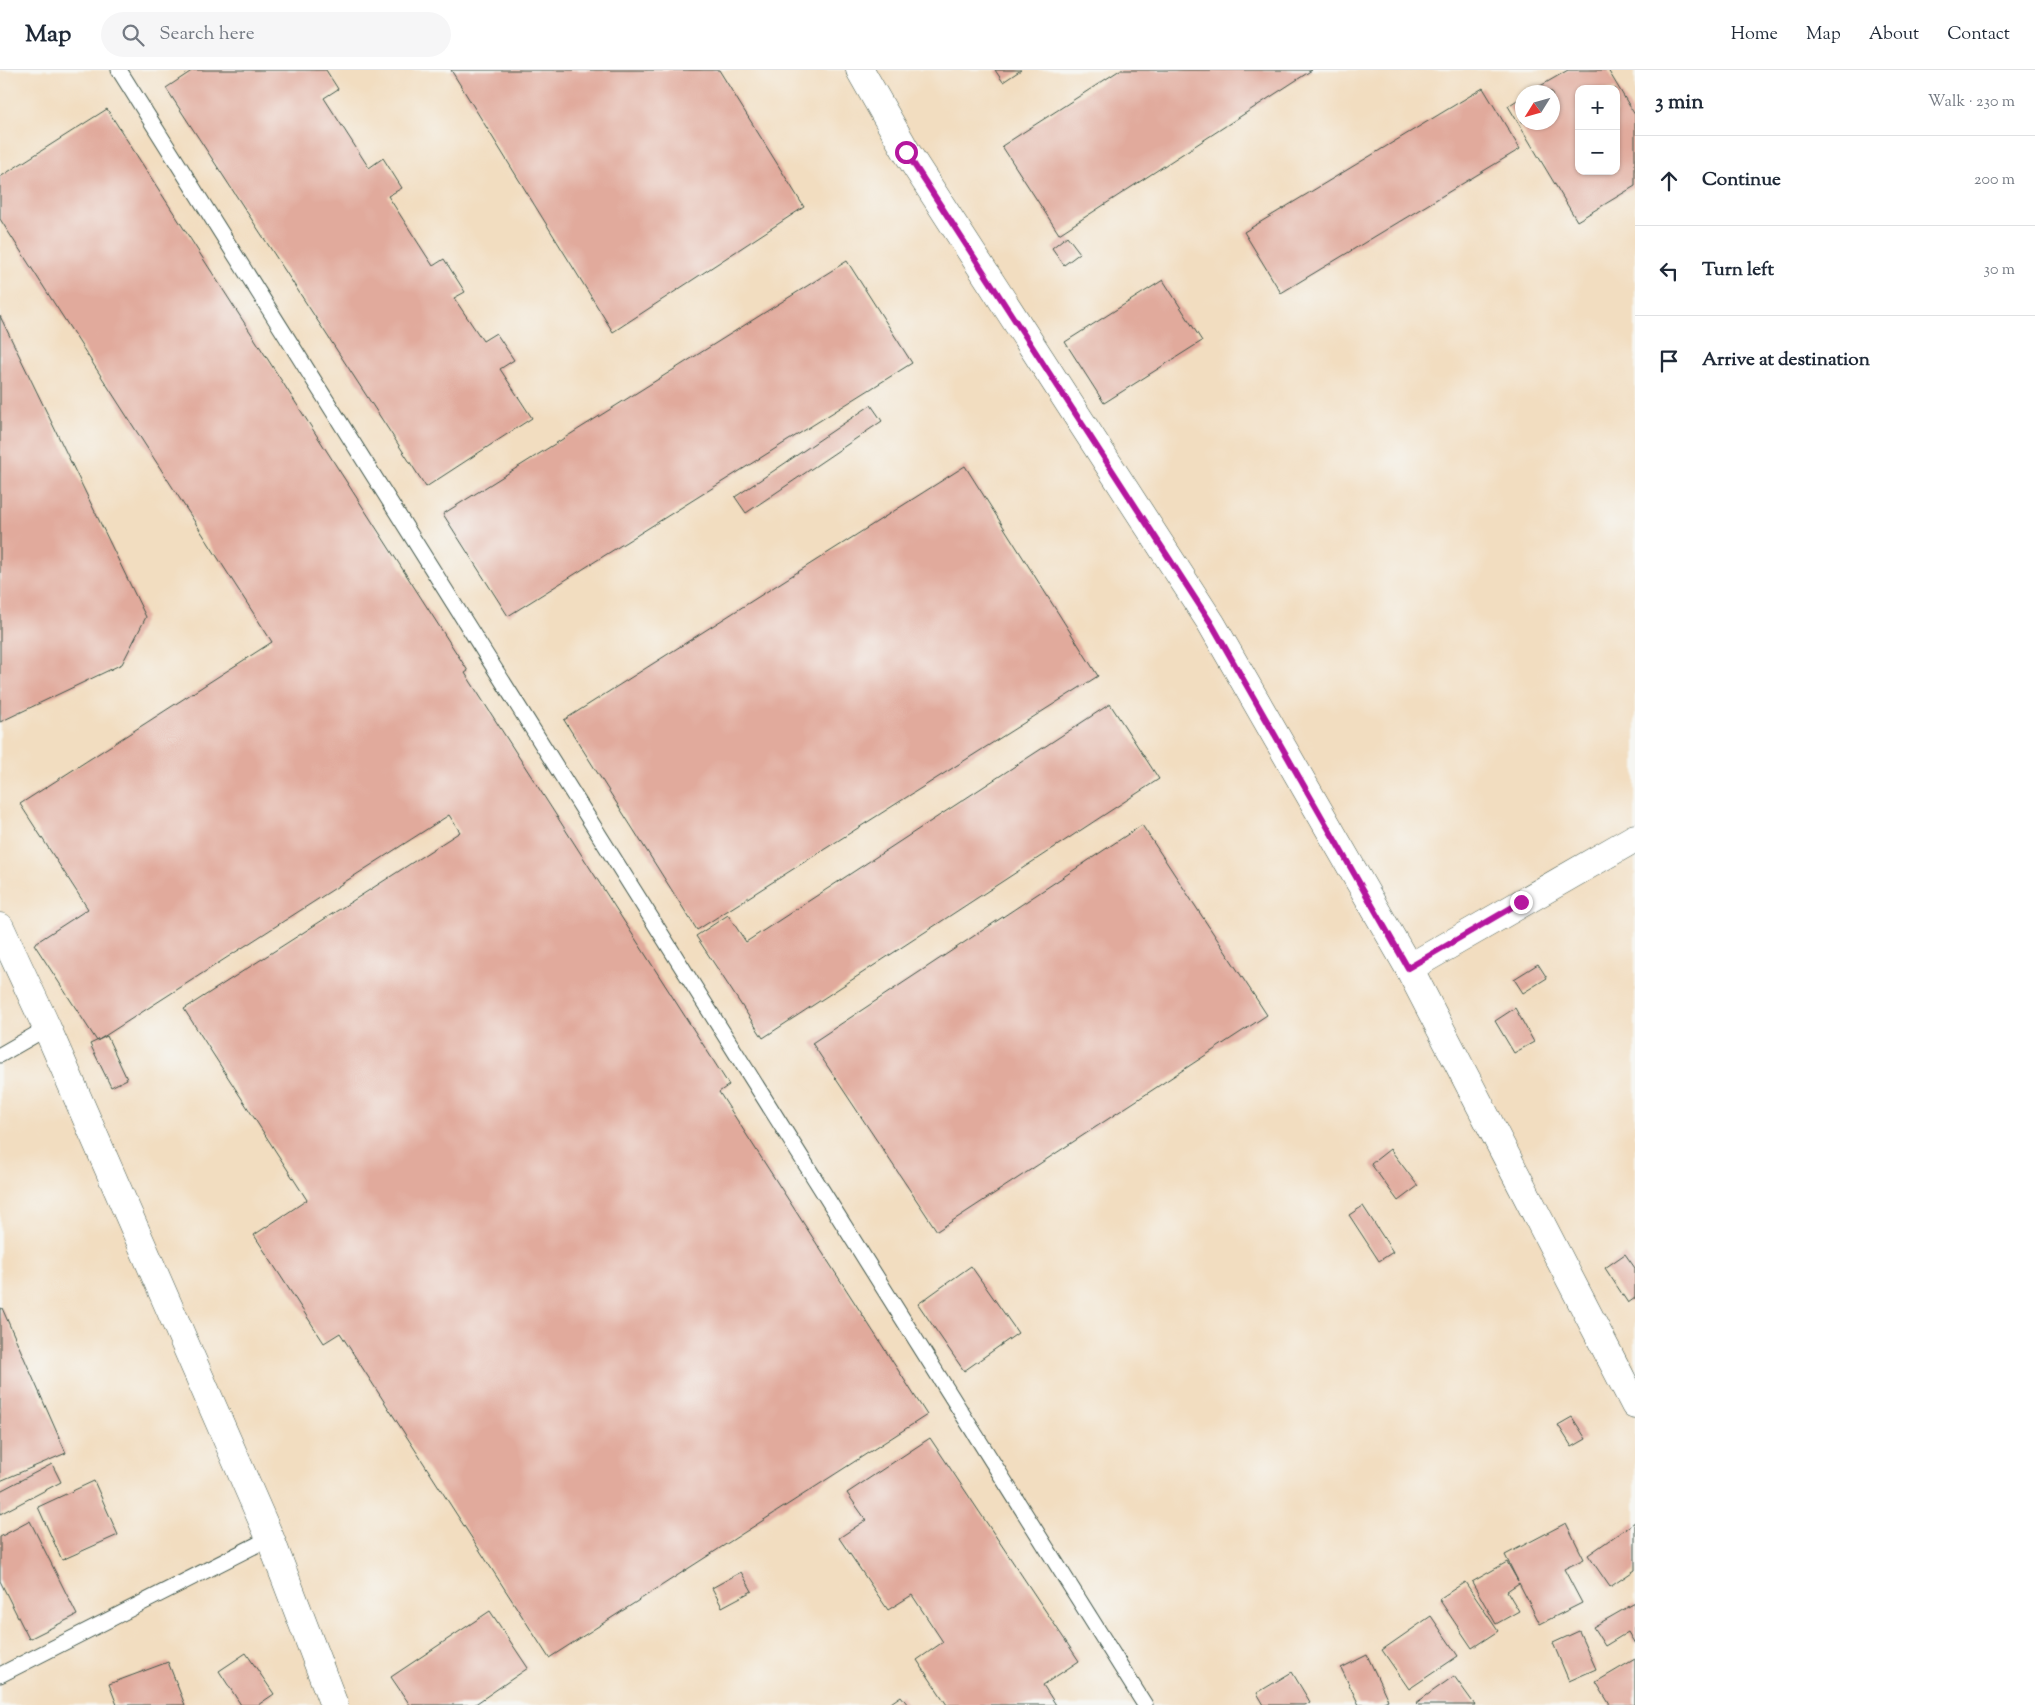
<!DOCTYPE html>
<meta charset="utf-8">
<style>
body{margin:0;font-family:"Sorts Mill Goudy",serif;background:#f6f6f7;color:#1f2937}
.controls{position:absolute;right:15px;top:15px;display:grid;overflow:hidden;border-radius:10px;box-shadow:0 1px 4px #0004}
.controls button{width:45px;height:45px;display:grid;place-items:center;padding:0;border:0;border-bottom:1px solid #e0e1e3;background:#fff;color:#1f2937;font:25px sans-serif}
.compass{position:absolute;left:1515px;top:15px;width:45px;height:45px;border-radius:50%;background:#fff;box-shadow:0 1px 4px #0004;rotate:233deg}
.stop{position:absolute;width:15px;height:15px;margin:-11px;border:4px solid #b5179e;border-radius:50%;background:#fff}
.stop.end{background:#b5179e;border-color:#fff;box-shadow:0 1px 5px #0008}
.list{margin:0;padding:0;list-style:none}
h2{display:flex;justify-content:space-between;align-items:center;height:65px;margin:0;padding:0 20px;font-size:21px}
h2 small{font-size:16px;font-weight:400;color:#747a83}
.list li{display:grid;grid-template-columns:32px 1fr auto;gap:15px;align-items:center;box-sizing:border-box;height:90px;padding:0 20px;border-top:1px solid #e0e1e3}
.list b{display:block;font-size:19px;white-space:nowrap}
.list em{font-size:16px;font-style:normal;color:#747a83}
.icon{flex:none;width:28px;height:28px;fill:none;stroke:currentColor;stroke-width:2;stroke-linecap:round;stroke-linejoin:round}
.map{position:relative;flex:none;width:1635px;height:1635px;overflow:hidden}
header{display:flex;align-items:center;gap:30px;box-sizing:border-box;height:70px;padding:0 25px;background:#fff;border-bottom:1px solid #e0e1e3}
header strong{font-size:24px}
nav{display:flex;gap:28px;margin-inline-start:auto;font-size:18px}
.search{width:350px;height:45px;background:#f6f6f7;display:flex;align-items:center;gap:12px;box-sizing:border-box;padding:0 18px;border-radius:28px;color:#747a83;font-size:19px}
main{display:flex}
aside{flex:1;background:#fff}
.map>svg:first-child{display:block}
</style>
<header>
<strong>Map</strong>
<div class="search"><svg class="icon" aria-label="search" viewBox="0 0 24 24"><circle cx="10" cy="10" r="6"/><path d="M15 15l6 6"/></svg>Search here</div>
<nav><a>Home</a><a>Map</a><a>About</a><a>Contact</a></nav>
</header>
<main>
<div class="map">
<svg width="1635" height="1635" viewBox="0 0 1635 1635">
<rect width="100%" height="100%" fill="#f6f6f2"/>
<filter id="ink" filterUnits="userSpaceOnUse"><feTurbulence type="fractalNoise" baseFrequency=".02" numOctaves="2"/><feDisplacementMap in="SourceGraphic" scale="10" xChannelSelector="R" yChannelSelector="G"/><feConvolveMatrix kernelMatrix="1 2 1 2 8 2 1 2 1" color-interpolation-filters="sRGB"/></filter>
<filter id="wash" filterUnits="userSpaceOnUse"><feTurbulence type="fractalNoise" baseFrequency=".0096" numOctaves="4" result="noise"/><feDisplacementMap in="SourceGraphic" scale="20" xChannelSelector="R" yChannelSelector="G"/><feGaussianBlur stdDeviation="1.12" result="paint"/><feColorMatrix in="noise" values="0 0 0 0 0 0 0 0 0 0 0 0 0 0 0 0 0 1.4 0 .05"/><feComposite in="paint" operator="in"/></filter>
<g filter="url(#wash)">
<rect width="100%" height="100%" fill="#f2ddc0"/>
<g id="blocks">
<g fill="#e1aa9c" fill-rule="evenodd">
<path d="M 193,0 L 326,0 L 338,19 L 324,28 L 369,98 L 383,88 L 402,118 L 388,126 L 433,196 L 444,189 L 465,222 L 454,228 L 483,271 L 496,263 L 514,290 L 500,299 L 532,348 L 426,417 L 166,18 Z"/>
<path d="M 451,0 L 719,0 L 804,137 L 613,262 Z"/>
<path d="M 995,0 L 1021,0 L 1003,12 Z"/>
<path d="M 1120,0 L 1312,0 L 1059,164 L 1002,76 Z"/>
<path d="M 1568,0 L 1608,0 L 1635,45 L 1635,116 L 1577,151 L 1508,36 L 1522,27 L 1522,52 L 1552,52 L 1552,22 L 1530,22 ZM 1579,19 L 1616,19 L 1616,101 L 1579,101 Z"/>
<path d="M 1483,18 L 1520,79 L 1281,223 L 1244,162 Z"/>
<path d="M 107,39 L 468,601 L 465,603 L 729,1015 L 719,1022 L 927,1345 L 549,1588 L 340,1263 L 324,1273 L 254,1165 L 307,1130 L 184,939 L 460,762 L 449,745 L 97,971 L 34,874 L 88,839 L 20,734 L 272,572 L 0,149 L 0,107 Z"/>
<path d="M 1067,166 L 1080,183 L 1064,195 L 1052,178 Z"/>
<path d="M 847,191 L 912,293 L 508,546 L 443,444 Z"/>
<path d="M 1163,210 L 1202,271 L 1104,333 L 1065,272 Z"/>
<path d="M 0,246 L 146,547 L 122,594 L 0,652 Z"/>
<path d="M 871,335 L 882,351 L 746,443 L 735,427 Z"/>
<path d="M 965,396 L 1098,606 L 697,860 L 564,650 Z"/>
<path d="M 1110,634 L 1159,709 L 763,968 L 696,866 L 728,845 L 746,872 Z"/>
<path d="M 1142,755 L 1267,945 L 937,1161 L 812,973 Z"/>
<path d="M 1538,894 L 1547,908 L 1523,923 L 1514,909 Z"/>
<path d="M 1515,938 L 1534,972 L 1514,983 L 1495,951 Z"/>
<path d="M 107,966 L 127,1009 L 111,1017 L 90,974 Z"/>
<path d="M 1390,1079 L 1418,1116 L 1398,1131 L 1371,1094 Z"/>
<path d="M 1363,1136 L 1393,1182 L 1379,1191 L 1349,1145 Z"/>
<path d="M 1625,1184 L 1635,1198 L 1635,1228 L 1628,1233 L 1605,1198 Z"/>
<path d="M 971,1196 L 1018,1263 L 964,1301 L 918,1234 Z"/>
<path d="M 2,1238 L 66,1383 L 0,1411 L 0,1239 Z"/>
<path d="M 1572,1347 L 1586,1369 L 1572,1377 L 1558,1355 Z"/>
<path d="M 930,1368 L 1079,1591 L 1043,1615 L 1056,1635 L 947,1635 L 917,1590 L 943,1572 L 912,1525 L 888,1540 L 839,1468 L 866,1450 L 847,1423 Z"/>
<path d="M 52,1394 L 61,1412 L 0,1444 L 0,1421 Z"/>
<path d="M 94,1411 L 118,1465 L 62,1490 L 38,1437 Z"/>
<path d="M 30,1451 L 77,1545 L 29,1569 L 0,1511 L 0,1467 Z"/>
<path d="M 1635,1452 L 1635,1500 L 1610,1517 L 1588,1485 Z"/>
<path d="M 1566,1453 L 1584,1489 L 1564,1499 L 1582,1533 L 1540,1554 L 1519,1513 L 1507,1521 L 1519,1541 L 1496,1554 L 1472,1512 L 1507,1492 L 1518,1511 L 1505,1485 Z"/>
<path d="M 741,1502 L 752,1521 L 722,1537 L 712,1518 Z"/>
<path d="M 1465,1512 L 1498,1561 L 1472,1578 L 1439,1529 Z"/>
<path d="M 1635,1533 L 1635,1574 L 1628,1562 L 1605,1576 L 1593,1557 Z"/>
<path d="M 490,1541 L 528,1598 L 474,1635 L 410,1635 L 391,1607 Z"/>
<path d="M 1431,1546 L 1458,1586 L 1409,1619 L 1382,1580 Z"/>
<path d="M 1579,1561 L 1596,1599 L 1569,1611 L 1553,1573 Z"/>
<path d="M 246,1583 L 274,1624 L 258,1635 L 241,1635 L 219,1601 Z"/>
<path d="M 1367,1585 L 1388,1630 L 1378,1635 L 1359,1635 L 1341,1598 Z"/>
<path d="M 1635,1589 L 1635,1635 L 1610,1635 L 1596,1612 Z"/>
<path d="M 168,1592 L 185,1635 L 117,1635 L 109,1614 Z"/>
<path d="M 1292,1602 L 1310,1632 L 1305,1635 L 1264,1635 L 1257,1623 Z"/>
<path d="M 1454,1606 L 1475,1635 L 1418,1635 L 1416,1633 Z"/>
<path d="M 901,1626 L 908,1635 L 888,1635 Z"/>
</g>
</g>
</g>
<g filter="url(#ink)">
<use href="#blocks" fill-opacity="0" stroke="#3f5549" stroke-width="1"/>
<g fill="none" stroke-linecap="round" stroke-linejoin="round">
<g stroke="#3f5549" stroke-width="17">
<g id="service">
<path d="M 119,0 L 1145,1635"/>
<path d="M 0,985 L 47,958"/>
<path d="M 0,1605 L 270,1468"/>
</g>
</g>
<g stroke="#3f5549" stroke-width="29">
<g id="minor">
<path d="M 860,0 L 906,81 L 1211,553 L 1409,898 L 1635,1335"/>
<path d="M 0,857 L 47,958 L 270,1468 L 334,1635"/>
<path d="M 1409,898 L 1635,768"/>
</g>
</g>
<use href="#service" stroke="#fff" stroke-width="15"/>
<use href="#minor" stroke="#fff" stroke-width="28"/>
</g>
</g>
<g fill="none" stroke-linecap="round" stroke-linejoin="round" filter="url(#ink)">
<path stroke="#b5179e" stroke-width="6" d="M 906,82 L 1211,553 L 1408,898 L 1521,832"/>
</g>
</svg>
<div class="controls">
<button>+</button>
<button>−</button>
</div>
<svg class="compass" viewBox="-18 -18 36 36"><path d="M0-13l5 13h-10z" fill="#e53935"/><path d="M0 13l5-13h-10z" fill="#747a83"/></svg>
<div class="stop" style="left:906px;top:82px"></div>
<div class="stop end" style="left:1521px;top:832px"></div>
</div>
<aside>
<h2>3 min<small>Walk · 230 m</small></h2>
<ul class="list">
<li><svg class="icon" aria-label="ahead" viewBox="0 0 24 24"><path d="M12 20V5M6 11l6-6 6 6"/></svg><div><b>Continue</b></div><em>200 m</em></li>
<li><svg class="icon" aria-label="left" viewBox="0 0 24 24"><path d="M17 20v-9H6M10 6l-5 5 5 5"/></svg><div><b>Turn left</b></div><em>30 m</em></li>
<li><svg class="icon" aria-label="arrive" viewBox="0 0 24 24"><path d="M6 21V4h12l-3 4 3 4H6"/></svg><div><b>Arrive at destination</b></div></li>
</ul>
</aside>
</main>
